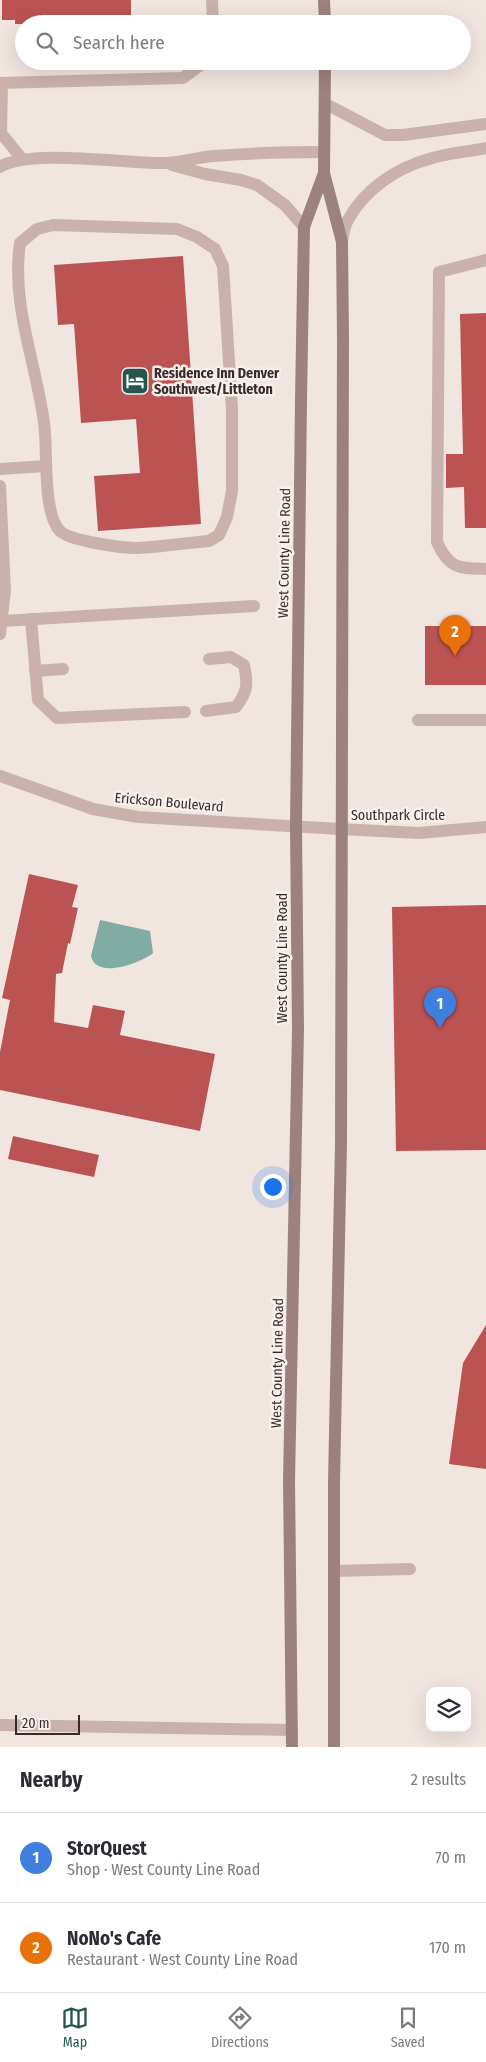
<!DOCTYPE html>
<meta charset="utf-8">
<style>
body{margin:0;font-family:"Fira Sans Condensed",sans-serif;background:#f2f2f3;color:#2b2b33}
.controls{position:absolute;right:15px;bottom:15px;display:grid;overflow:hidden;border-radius:10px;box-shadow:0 5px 20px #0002}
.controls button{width:45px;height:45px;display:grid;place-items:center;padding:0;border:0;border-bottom:1px solid #e1e1e2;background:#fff;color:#2b2b33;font:25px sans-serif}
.scale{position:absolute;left:15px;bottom:12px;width:65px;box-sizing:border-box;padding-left:5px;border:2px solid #372c2b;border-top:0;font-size:14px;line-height:18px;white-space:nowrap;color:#372c2b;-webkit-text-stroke:4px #f9f0ec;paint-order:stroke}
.you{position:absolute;left:272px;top:1186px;width:18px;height:18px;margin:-12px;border:4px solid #fff;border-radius:50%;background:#1a73e8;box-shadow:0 0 0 8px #1a73e833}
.badge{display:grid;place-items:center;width:32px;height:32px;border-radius:50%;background:#23564d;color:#fff;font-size:16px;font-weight:700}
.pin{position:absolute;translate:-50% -41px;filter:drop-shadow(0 1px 2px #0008)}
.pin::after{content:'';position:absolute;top:26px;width:18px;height:15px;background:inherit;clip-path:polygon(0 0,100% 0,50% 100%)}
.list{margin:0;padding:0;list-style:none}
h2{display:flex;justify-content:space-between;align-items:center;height:65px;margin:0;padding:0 20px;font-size:21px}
h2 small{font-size:16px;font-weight:400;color:#7c7c81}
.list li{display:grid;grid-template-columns:32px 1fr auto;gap:15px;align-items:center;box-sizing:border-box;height:90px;padding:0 20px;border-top:1px solid #e1e1e2}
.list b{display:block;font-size:19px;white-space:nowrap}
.list p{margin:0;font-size:16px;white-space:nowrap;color:#7c7c81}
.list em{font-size:16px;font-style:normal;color:#7c7c81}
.icon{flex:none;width:28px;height:28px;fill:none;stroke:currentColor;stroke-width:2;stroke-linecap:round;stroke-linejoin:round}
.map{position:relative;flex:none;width:486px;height:1747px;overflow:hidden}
.search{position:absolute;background:#fff;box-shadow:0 5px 20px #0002;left:15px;right:15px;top:15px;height:55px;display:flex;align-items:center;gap:12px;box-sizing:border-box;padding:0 18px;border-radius:28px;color:#7c7c81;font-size:19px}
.sheet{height:245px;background:#fff}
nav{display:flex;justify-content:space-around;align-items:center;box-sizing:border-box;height:70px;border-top:1px solid #e1e1e2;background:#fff;font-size:14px;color:#7c7c81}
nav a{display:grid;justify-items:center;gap:2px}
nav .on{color:#23564d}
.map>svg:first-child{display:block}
</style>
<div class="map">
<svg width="486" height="1747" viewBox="0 0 486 1747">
<rect width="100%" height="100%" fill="#f1e5e0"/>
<path fill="#81aca3" d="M 100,920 L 150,931 L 153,953 C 141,963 96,980 91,956 Z"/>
<g fill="#bc5353">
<path d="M 2,0 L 131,0 L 131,24 L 15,24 L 15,20 L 2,20 Z"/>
<path d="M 183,256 L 201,524 L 98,531 L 94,476 L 140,473 L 136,419 L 81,423 L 74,324 L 58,325 L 54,265 Z"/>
<path d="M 486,313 L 486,528 L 465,528 L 464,487 L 446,488 L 446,454 L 463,454 L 460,314 Z"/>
<rect x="425" y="626" width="61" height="59"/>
<path d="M 29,874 L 78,885 L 72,907 L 78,908 L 70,944 L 68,943 L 62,973 L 56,974 L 54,1022 L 88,1028 L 93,1005 L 125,1011 L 120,1035 L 215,1054 L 200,1131 L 0,1090 L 0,1052 L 10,1000 L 2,998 Z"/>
<path d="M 486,905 L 486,1150 L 396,1151 L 392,907 Z"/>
<path d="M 13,1136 L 99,1155 L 94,1177 L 8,1159 Z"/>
<path d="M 486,1325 L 486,1469 L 449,1464 L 463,1363 Z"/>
</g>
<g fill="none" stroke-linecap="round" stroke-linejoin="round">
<g stroke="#c9b2ac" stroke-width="12">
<path d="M 212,0 L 213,24"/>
<path d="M 0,83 L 183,78 L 206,61"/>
<path d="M 2,83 L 1,133 L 22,159"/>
<path d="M 172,165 L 205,174 L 241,180 L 257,185 L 285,205 L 304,227"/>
<path d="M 0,167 C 30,148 126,164 165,163 C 181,163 198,157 214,156 C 251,153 287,152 324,152"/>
<path d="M 53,225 L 177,229 L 197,237 L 215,249 L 223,266 L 232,409 L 232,491 L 227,517 L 219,535 L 209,541 C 185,543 161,547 137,548 C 122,548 70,541 60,531 C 42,513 48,447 44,423 C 36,362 11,305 20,243 L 37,229 Z"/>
<path d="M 486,260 L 439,272 L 437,542 C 449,569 459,568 486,569"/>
<path d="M 0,469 L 45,466"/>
<path d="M 0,486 L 5,590 L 0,634"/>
<path d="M 31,619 L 38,700 L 57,718 L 185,712"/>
<path d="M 2,621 L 254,606"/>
<path d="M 35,671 L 63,669"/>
<path d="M 206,711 L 236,707 C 248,691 248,684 244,665 L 231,657 L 209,659"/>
<path d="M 418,720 L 486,720"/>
<path d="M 334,1571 L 410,1569"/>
<path d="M 0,1725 L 292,1730"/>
</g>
<g stroke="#c9b2ac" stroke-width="12">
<path d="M 326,104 L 385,135 L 403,135 L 486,124"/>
<path d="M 342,242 C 343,235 344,227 348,220 C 364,190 396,168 429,159 C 447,153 467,152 486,148"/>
<path d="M 340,829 L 419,833 L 486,827"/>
</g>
<path stroke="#c9b2ac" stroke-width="12" d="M 0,776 L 93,809 L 138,817 L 340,829"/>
<g stroke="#9c827e" stroke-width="12">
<path d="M 324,0 L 325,24"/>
<path d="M 325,61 L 324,173 L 342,242 L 343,338 L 341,1143 L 334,1482 L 334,1747"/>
<path d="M 292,1747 L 289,1481 L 298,1030 L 296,826 L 301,400 L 304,227 L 324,173"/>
</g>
</g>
<defs>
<g id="hotel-square" transform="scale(1.4375)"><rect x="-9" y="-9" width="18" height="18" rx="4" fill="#23564d" stroke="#f9f0ec"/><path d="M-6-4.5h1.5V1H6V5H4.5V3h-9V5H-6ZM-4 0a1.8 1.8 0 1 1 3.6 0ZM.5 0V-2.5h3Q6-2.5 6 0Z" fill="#fff"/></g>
</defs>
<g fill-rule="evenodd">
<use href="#hotel-square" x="135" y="381"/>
</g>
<g text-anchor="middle" stroke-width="5" stroke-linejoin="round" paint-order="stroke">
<g font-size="14" font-weight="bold" fill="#372c2b" stroke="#f9f0ec" text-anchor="start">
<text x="154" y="378">Residence Inn Denver<tspan x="154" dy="16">Southwest/Littleton</tspan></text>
</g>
<g font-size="14" fill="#372c2b" stroke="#f9f0ec">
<text transform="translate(284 553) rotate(-89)" y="5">West County Line Road</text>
<text transform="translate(169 802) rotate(5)" y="5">Erickson Boulevard</text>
<text x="398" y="820">Southpark Circle</text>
<text transform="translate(282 958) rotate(-90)" y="5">West County Line Road</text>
<text transform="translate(277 1363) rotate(-89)" y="5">West County Line Road</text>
</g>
</g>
</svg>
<div class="controls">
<button><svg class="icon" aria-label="layers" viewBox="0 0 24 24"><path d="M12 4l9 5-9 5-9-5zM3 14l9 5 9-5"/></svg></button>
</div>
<div class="scale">20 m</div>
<div class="you"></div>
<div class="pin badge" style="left:440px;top:1028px;background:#3f7fe0">1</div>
<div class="pin badge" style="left:455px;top:656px;background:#e8710a">2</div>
<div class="search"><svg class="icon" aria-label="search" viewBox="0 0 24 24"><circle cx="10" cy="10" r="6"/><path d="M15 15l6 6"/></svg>Search here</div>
</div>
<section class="sheet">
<h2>Nearby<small>2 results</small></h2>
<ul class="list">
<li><span class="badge" style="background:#3f7fe0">1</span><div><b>StorQuest</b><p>Shop · West County Line Road</p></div><em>70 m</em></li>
<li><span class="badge" style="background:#e8710a">2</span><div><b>NoNo's Cafe</b><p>Restaurant · West County Line Road</p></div><em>170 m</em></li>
</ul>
</section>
<nav>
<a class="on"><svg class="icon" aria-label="map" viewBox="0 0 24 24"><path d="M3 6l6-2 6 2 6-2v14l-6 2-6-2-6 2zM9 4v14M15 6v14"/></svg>Map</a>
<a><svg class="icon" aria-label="directions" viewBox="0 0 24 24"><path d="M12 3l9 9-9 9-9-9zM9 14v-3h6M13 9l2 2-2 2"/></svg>Directions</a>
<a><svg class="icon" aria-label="saved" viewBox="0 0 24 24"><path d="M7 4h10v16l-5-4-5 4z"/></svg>Saved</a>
</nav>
